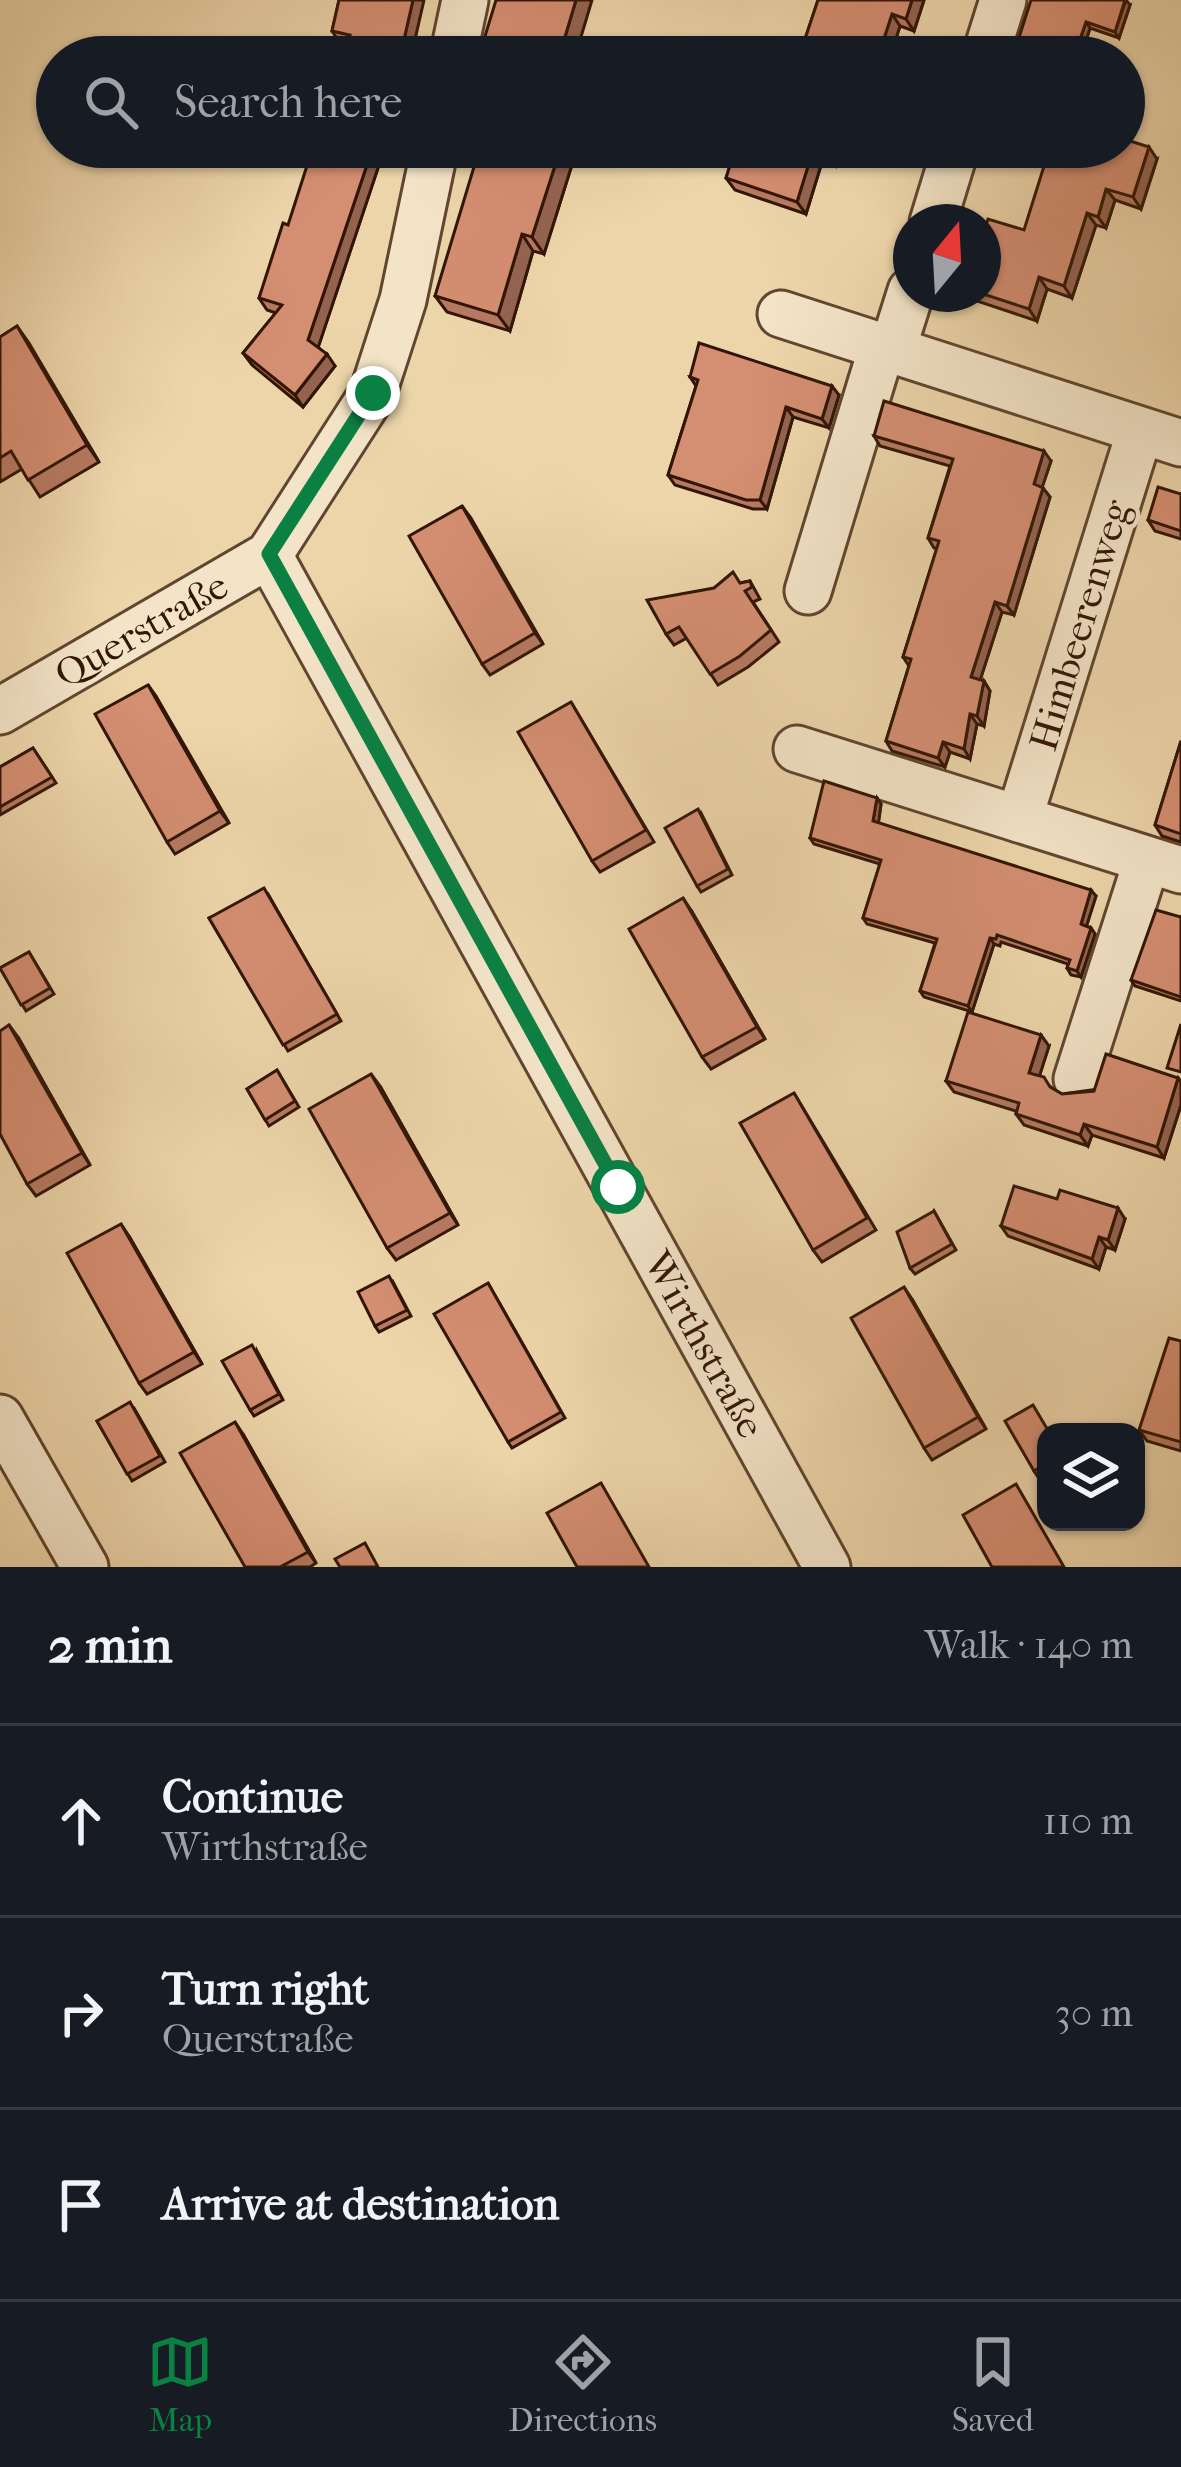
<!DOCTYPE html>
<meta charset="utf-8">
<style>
body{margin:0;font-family:"IM FELL French Canon",serif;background:#20242c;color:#f1f3f6}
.controls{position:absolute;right:36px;bottom:36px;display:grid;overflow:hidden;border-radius:24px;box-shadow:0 3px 9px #0004}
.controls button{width:108px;height:108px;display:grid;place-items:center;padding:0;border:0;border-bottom:3px solid #363941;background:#171b24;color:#f1f3f6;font:60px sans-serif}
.compass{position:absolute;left:893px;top:204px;width:108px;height:108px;border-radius:50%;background:#171b24;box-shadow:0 3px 9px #0004;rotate:18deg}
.stop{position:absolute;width:36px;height:36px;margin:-27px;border:9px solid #0b8043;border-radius:50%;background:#fff}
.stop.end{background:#0b8043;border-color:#fff;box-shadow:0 3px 12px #0008}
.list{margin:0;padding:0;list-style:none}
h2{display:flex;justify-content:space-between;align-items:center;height:156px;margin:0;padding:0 48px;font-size:51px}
h2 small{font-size:39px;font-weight:400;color:#9ea1a6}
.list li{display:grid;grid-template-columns:78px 1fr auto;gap:36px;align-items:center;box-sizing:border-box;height:192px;padding:0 48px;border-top:3px solid #363941}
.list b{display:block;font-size:45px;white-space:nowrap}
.list p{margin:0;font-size:39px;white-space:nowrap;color:#9ea1a6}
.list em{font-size:39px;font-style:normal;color:#9ea1a6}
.icon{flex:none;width:66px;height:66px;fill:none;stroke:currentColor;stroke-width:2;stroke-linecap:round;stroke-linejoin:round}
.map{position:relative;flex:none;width:1181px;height:1567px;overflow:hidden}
.search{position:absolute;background:#171b24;box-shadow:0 3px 9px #0004;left:36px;right:36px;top:36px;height:132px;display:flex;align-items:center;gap:30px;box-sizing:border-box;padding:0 42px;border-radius:66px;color:#9ea1a6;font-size:45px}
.sheet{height:732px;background:#171b24}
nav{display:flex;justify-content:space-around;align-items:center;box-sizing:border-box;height:168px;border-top:3px solid #363941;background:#171b24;font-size:33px;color:#9ea1a6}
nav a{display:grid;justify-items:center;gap:6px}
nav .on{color:#0b8043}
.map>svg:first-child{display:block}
</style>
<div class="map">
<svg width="1181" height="1567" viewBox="0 0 1181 1567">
<rect width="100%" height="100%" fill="#edd5aa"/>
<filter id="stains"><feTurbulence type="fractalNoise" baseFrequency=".00167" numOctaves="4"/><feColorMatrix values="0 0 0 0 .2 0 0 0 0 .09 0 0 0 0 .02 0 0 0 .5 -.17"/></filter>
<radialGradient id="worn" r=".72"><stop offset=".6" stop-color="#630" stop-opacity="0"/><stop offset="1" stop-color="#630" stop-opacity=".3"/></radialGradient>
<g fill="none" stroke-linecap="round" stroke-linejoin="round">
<g stroke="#61452e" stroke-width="51">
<g id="minor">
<path d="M 453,57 L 465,0"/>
<path d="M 985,57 L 1003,0"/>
<path d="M 933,222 L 956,147"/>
<path d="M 781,314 L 1181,443"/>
<path d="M 893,348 L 911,291"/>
<path d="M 269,555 L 827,1567"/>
<path d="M 808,591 L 883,344"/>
<path d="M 0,711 L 269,555 L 373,393 L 403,300 L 435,147"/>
<path d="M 797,749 L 1181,870"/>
<path d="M 1019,819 L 1140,431"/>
<path d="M 1077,1079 L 1147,860"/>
<path d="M 0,1418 L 85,1567"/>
</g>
</g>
<use href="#minor" stroke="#f3e4c8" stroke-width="45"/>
</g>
<g fill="#b67a62" stroke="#321505" stroke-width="3">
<path d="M 339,0 L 411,57 L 340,43 L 332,31 Z"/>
<path d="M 818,0 L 924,0 L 914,31 L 900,26 L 890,57 L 799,57 Z"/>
<path d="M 1130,5 L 1119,38 L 1090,28 L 1081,57 L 1022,57 L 1015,50 Z"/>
<path d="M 385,147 L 318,347 L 335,366 L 303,407 L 252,365 L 243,353 L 276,313 L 267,310 L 259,298 L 288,225 Z"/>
<path d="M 736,147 L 842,147 L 836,166 L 822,162 L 806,214 L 735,190 L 726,178 Z"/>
<path d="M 575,155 L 544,254 L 533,251 L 510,331 L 447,312 L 435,296 Z"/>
<path d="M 1157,159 L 1141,209 L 1115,200 L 1106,228 L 1096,225 L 1072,298 L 1047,289 L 1037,321 L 974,300 L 969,294 L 983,294 L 1024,230 Z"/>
<path d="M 17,326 L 99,462 L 40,497 L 22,469 L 0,482 L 0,337 Z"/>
<path d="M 690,377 L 839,395 L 829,428 L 793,417 L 767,509 L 753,509 L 675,485 L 668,475 L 696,386 Z"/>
<path d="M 874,436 L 1051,461 L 1042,487 L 1050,497 L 1014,615 L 1002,612 L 980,680 L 984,681 L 990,691 L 984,726 L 977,724 L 970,759 L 950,752 L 945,767 L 892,751 L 886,741 L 909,666 L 903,657 L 937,548 L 934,548 L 928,538 L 950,466 L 880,446 Z"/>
<path d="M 1181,494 L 1181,539 L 1155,531 L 1148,520 Z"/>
<path d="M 462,506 L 543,644 L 490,675 L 482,664 Z"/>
<path d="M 750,581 L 760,599 L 753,602 L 779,642 L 748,667 L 718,685 L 687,638 L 674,645 L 666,634 L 740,583 Z"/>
<path d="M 148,685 L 229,823 L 175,854 L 167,842 Z"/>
<path d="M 571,702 L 654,842 L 600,872 L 592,861 Z"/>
<path d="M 1181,741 L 1181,842 L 1162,836 L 1155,825 Z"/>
<path d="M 33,748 L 56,783 L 0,815 L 0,767 Z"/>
<path d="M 877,798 L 881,804 L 878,823 L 1096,896 L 1086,926 L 1091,928 L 1095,934 L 1081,977 L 1071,975 L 1067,968 L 1068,964 L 1001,942 L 1000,946 L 994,944 L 972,1012 L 924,997 L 920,991 L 935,943 L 867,924 L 863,918 L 880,864 L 814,844 L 810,838 Z"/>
<path d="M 702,815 L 732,875 L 701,892 L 697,886 Z"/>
<path d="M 268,894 L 341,1021 L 288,1051 L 209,918 Z"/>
<path d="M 691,910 L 765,1039 L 711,1069 L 702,1057 Z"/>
<path d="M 1181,917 L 1181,1001 L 1135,986 L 1131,980 Z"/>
<path d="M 29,952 L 54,994 L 26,1011 L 0,968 Z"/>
<path d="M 18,1037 L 90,1165 L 36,1196 L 27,1184 Z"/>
<path d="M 1049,1046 L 1039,1076 L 1052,1088 L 1062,1094 L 1178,1078 L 1181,1082 L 1181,1105 L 1164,1158 L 1092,1135 L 1088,1146 L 1024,1125 L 1016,1114 L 1016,1111 L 954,1092 L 946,1081 Z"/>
<path d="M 277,1070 L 299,1107 L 269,1126 L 247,1089 Z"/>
<path d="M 380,1086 L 458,1225 L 396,1260 L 387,1248 Z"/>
<path d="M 794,1093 L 876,1230 L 822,1262 L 813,1250 Z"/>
<path d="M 934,1211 L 956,1250 L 915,1274 L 910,1268 Z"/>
<path d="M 1125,1219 L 1115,1250 L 1106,1247 L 1099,1269 L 1008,1236 L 1001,1226 Z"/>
<path d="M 129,1236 L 202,1364 L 147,1394 L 139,1383 Z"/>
<path d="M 393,1282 L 411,1316 L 379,1332 L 375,1326 Z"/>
<path d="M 488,1283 L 565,1418 L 512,1448 L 508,1442 Z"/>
<path d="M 912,1299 L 986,1429 L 932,1460 L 924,1448 Z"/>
<path d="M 1181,1341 L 1181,1451 L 1147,1441 L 1139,1430 Z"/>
<path d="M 257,1351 L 283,1400 L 254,1416 L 250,1410 Z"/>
<path d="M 134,1408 L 165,1462 L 132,1481 L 97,1421 Z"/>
<path d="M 1046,1432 L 1046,1473 L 1038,1477 L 1034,1471 Z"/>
<path d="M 243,1434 L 316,1563 L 310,1567 L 245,1567 Z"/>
</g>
<g fill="#946350" stroke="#321505" stroke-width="3">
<path d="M 413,0 L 424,0 L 411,57 L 400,57 Z"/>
<path d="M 576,0 L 592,0 L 575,57 L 559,57 Z"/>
<path d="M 912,0 L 924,0 L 914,31 L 906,19 Z"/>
<path d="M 1126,0 L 1130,5 L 1119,38 L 1115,32 Z"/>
<path d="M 892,14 L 900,26 L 890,57 L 878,57 Z"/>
<path d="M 1086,22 L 1090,28 L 1081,57 L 1074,57 Z"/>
<path d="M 373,147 L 385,147 L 317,351 L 308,340 Z"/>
<path d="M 561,147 L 570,147 L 575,155 L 544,254 L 532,237 Z"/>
<path d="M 830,147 L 842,147 L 836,166 L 827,155 Z"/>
<path d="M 1149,147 L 1157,159 L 1141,209 L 1133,197 Z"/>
<path d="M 813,150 L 822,162 L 806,214 L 797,202 Z"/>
<path d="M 1106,189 L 1115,200 L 1106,228 L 1098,217 Z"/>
<path d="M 1087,213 L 1096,225 L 1072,298 L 1064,286 Z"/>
<path d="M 522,234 L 533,251 L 510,331 L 498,315 Z"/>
<path d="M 1039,277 L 1047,289 L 1037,321 L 1029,309 Z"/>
<path d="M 17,326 L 29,343 L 99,462 L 87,445 Z"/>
<path d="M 327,354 L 335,366 L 303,407 L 295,395 Z"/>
<path d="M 832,386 L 839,395 L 829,428 L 822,419 Z"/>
<path d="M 786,407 L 793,417 L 767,509 L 760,500 Z"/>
<path d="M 1044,451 L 1051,461 L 1040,494 L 1034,484 Z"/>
<path d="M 1043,488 L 1050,497 L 1014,615 L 1007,606 Z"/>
<path d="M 462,506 L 471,518 L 543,644 L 535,633 Z"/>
<path d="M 995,602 L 1002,612 L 978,687 L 971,677 Z"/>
<path d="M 984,681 L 990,691 L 984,726 L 977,716 Z"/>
<path d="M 148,685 L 156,696 L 229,823 L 220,811 Z"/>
<path d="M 970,714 L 977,724 L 970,759 L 964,749 Z"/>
<path d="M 943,742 L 950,752 L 945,767 L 938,758 Z"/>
<path d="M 877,798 L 881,804 L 878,827 L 873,821 Z"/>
<path d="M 1091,890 L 1096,896 L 1085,931 L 1081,924 Z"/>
<path d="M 683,898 L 691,910 L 765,1039 L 757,1027 Z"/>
<path d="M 1091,928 L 1095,934 L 1081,977 L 1077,971 Z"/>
<path d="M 990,938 L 994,944 L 972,1012 L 968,1006 Z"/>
<path d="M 9,1025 L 18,1037 L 90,1165 L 82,1153 Z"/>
<path d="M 1041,1035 L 1049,1046 L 1037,1084 L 1029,1073 Z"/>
<path d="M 371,1074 L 380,1086 L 458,1225 L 450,1213 Z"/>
<path d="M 1178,1078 L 1181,1082 L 1181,1105 L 1164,1158 L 1157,1147 Z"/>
<path d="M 1084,1124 L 1092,1135 L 1088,1146 L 1080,1135 Z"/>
<path d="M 1118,1208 L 1125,1219 L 1115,1250 L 1108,1240 Z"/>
<path d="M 121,1224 L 129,1236 L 202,1364 L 194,1352 Z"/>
<path d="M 1099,1237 L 1106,1247 L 1099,1269 L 1092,1259 Z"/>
<path d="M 904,1287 L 912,1299 L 986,1429 L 978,1417 Z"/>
<path d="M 235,1422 L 243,1434 L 316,1563 L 308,1552 Z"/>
</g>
<g fill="#d48e72" stroke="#321505" stroke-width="3">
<path d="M 339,0 L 413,0 L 400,57 L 342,57 L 350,35 L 332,31 Z"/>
<path d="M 496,0 L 576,0 L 559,57 L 479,56 Z"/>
<path d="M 818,0 L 912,0 L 906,19 L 892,14 L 878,57 L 799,57 Z"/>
<path d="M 1031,0 L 1125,0 L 1115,32 L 1086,22 L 1074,57 L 1036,57 L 1015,50 Z"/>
<path d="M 1124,139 L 1149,147 L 1133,197 L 1106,189 L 1098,217 L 1087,213 L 1064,286 L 1039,277 L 1029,309 L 983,294 L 983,235 L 988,219 L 1024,230 L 1050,147 L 1124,147 Z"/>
<path d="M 313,147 L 373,147 L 308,340 L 327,354 L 295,395 L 243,353 L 282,305 L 259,298 L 283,223 L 288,225 Z"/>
<path d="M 480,147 L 561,147 L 532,237 L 522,234 L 498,315 L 435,296 Z"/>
<path d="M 736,147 L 830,147 L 827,155 L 813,150 L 797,202 L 726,178 Z"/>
<path d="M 17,326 L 87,445 L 28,480 L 11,451 L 0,458 L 0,337 Z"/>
<path d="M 699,343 L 832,386 L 822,419 L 786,407 L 760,500 L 746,500 L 668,475 L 698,380 L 690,377 Z"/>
<path d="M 884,401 L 1044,451 L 1034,484 L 1043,488 L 1007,606 L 995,602 L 971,677 L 984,681 L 977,716 L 970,714 L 964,749 L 943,742 L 938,758 L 886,741 L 911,659 L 903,657 L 939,541 L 928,538 L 953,459 L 874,436 Z"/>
<path d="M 1158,487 L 1181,494 L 1181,531 L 1148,520 Z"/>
<path d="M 462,506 L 535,633 L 482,664 L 409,536 Z"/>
<path d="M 733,572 L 740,583 L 750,581 L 752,587 L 745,591 L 771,630 L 740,656 L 710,674 L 679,627 L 666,634 L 647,600 L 714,588 Z"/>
<path d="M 148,685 L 220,811 L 167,842 L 95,714 Z"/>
<path d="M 571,702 L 646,830 L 592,861 L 518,732 Z"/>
<path d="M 1181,741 L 1181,834 L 1155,825 Z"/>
<path d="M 33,748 L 52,777 L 0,807 L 0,767 Z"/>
<path d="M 824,781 L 877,798 L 873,821 L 1091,890 L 1081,924 L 1091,928 L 1077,971 L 1067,968 L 1070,960 L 997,935 L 996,939 L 990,938 L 968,1006 L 920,991 L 937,939 L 863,918 L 881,860 L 810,838 Z"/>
<path d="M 698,809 L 728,869 L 697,886 L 665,828 Z"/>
<path d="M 264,888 L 337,1014 L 283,1045 L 209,918 Z"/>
<path d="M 683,898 L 757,1027 L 702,1057 L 629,929 Z"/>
<path d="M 1156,910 L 1181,917 L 1181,997 L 1131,980 Z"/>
<path d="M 29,952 L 50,988 L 21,1005 L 0,968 Z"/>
<path d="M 968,1012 L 1041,1035 L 1029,1073 L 1044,1077 L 1050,1087 L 1062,1094 L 1094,1091 L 1106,1054 L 1178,1078 L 1157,1147 L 1084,1124 L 1080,1135 L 1016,1114 L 1019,1103 L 946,1081 Z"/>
<path d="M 1181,1024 L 1181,1072 L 1167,1068 Z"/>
<path d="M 9,1025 L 82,1153 L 27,1184 L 0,1134 L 0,1031 Z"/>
<path d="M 277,1070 L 295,1101 L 265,1120 L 247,1089 Z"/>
<path d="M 371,1074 L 450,1213 L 387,1248 L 309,1109 Z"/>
<path d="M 794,1093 L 867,1218 L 813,1250 L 740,1123 Z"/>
<path d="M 1014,1186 L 1057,1199 L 1060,1190 L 1118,1208 L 1108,1240 L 1099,1237 L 1092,1259 L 1001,1226 Z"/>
<path d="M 934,1211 L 952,1244 L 910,1268 L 897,1232 Z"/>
<path d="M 121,1224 L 194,1352 L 139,1383 L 67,1253 Z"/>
<path d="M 389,1276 L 407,1310 L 375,1326 L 358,1292 Z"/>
<path d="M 488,1283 L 561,1412 L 508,1442 L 434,1314 Z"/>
<path d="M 904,1287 L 978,1417 L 924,1448 L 851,1318 Z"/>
<path d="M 1169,1338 L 1181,1341 L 1181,1442 L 1139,1430 Z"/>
<path d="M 252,1345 L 279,1394 L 250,1410 L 222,1361 Z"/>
<path d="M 130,1402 L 160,1456 L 127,1474 L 97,1421 Z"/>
<path d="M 1033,1405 L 1049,1432 L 1046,1432 L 1046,1464 L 1034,1471 L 1005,1421 Z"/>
<path d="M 235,1422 L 308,1552 L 280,1567 L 245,1567 L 180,1453 Z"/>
<path d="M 601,1483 L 649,1567 L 577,1567 L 547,1513 Z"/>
<path d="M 1016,1484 L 1064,1567 L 992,1567 L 963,1515 Z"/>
<path d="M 365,1543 L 378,1567 L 340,1567 L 335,1559 Z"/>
</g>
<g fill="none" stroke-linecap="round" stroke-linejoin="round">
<path stroke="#0b8043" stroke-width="15" d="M 373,393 L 269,554 L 618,1187"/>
</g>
<g text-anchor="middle" stroke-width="9" stroke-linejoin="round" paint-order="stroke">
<g font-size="39" fill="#321505" stroke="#f3e4c8">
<text transform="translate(1079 625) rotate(-73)" y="14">Himbeerenweg</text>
<text transform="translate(141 629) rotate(-30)" y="14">Querstraße</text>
<text transform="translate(705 1344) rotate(61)" y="14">Wirthstraße</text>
</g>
</g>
<rect width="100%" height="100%" filter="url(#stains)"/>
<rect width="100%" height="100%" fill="url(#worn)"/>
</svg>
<div class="controls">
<button><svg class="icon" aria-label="layers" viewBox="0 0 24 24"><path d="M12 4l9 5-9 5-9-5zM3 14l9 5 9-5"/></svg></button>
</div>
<svg class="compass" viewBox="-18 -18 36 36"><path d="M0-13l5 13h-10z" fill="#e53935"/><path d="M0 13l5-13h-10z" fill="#9ea1a6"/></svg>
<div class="stop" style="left:618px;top:1187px"></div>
<div class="stop end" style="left:373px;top:393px"></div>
<div class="search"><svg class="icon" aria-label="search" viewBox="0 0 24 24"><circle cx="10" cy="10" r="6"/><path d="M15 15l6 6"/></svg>Search here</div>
</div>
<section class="sheet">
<h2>2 min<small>Walk · 140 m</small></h2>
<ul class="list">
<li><svg class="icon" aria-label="ahead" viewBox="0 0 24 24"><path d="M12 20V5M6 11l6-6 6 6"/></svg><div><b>Continue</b><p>Wirthstraße</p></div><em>110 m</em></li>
<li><svg class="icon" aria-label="right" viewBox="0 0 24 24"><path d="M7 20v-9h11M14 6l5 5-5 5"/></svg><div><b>Turn right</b><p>Querstraße</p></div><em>30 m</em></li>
<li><svg class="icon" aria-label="arrive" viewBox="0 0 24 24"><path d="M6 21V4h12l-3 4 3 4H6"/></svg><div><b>Arrive at destination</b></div></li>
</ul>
</section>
<nav>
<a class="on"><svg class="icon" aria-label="map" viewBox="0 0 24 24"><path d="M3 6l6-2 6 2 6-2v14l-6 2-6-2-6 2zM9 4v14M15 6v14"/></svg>Map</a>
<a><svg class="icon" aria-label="directions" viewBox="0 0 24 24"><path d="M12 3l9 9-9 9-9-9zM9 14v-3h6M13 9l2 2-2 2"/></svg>Directions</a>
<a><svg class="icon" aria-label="saved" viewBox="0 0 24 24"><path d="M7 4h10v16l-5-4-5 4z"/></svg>Saved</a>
</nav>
